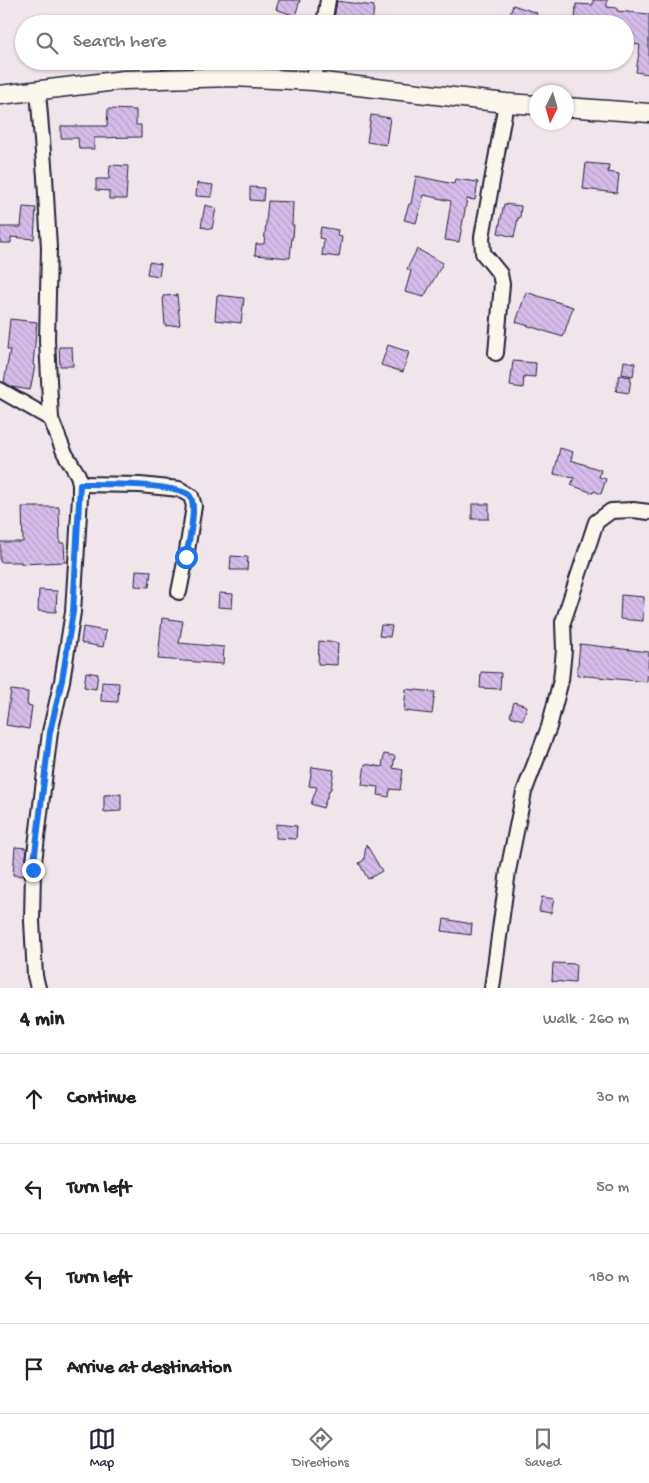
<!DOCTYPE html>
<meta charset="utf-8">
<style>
body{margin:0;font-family:"Gochi Hand",sans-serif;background:#f6f6f6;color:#222}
.compass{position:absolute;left:529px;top:85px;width:45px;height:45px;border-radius:50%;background:#fff;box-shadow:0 1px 4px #0004;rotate:185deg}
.stop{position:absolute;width:15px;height:15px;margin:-11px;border:4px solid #1a73e8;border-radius:50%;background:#fff}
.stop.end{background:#1a73e8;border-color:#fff;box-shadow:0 1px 5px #0008}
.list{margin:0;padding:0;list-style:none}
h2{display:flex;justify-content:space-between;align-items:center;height:65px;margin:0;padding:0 20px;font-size:21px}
h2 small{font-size:16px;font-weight:400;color:#767676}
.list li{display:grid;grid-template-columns:32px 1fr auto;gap:15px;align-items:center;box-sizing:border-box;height:90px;padding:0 20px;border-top:1px solid #e0e0e0}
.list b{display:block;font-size:19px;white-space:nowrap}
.list em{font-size:16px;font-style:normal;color:#767676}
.icon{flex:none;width:28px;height:28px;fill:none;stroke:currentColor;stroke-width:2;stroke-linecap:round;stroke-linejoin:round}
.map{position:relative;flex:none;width:649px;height:988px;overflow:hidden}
.search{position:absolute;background:#fff;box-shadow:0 1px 4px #0004;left:15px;right:15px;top:15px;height:55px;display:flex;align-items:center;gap:12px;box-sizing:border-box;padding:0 18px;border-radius:28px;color:#767676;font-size:19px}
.sheet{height:425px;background:#fff}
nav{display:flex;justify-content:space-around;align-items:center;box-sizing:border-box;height:70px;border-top:1px solid #e0e0e0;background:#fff;font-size:14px;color:#767676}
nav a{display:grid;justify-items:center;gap:2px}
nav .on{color:#22223b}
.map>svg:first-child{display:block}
</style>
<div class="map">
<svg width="649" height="988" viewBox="0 0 649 988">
<defs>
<pattern id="building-back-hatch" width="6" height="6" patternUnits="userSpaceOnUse" patternTransform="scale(1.25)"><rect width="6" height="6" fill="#d6bcea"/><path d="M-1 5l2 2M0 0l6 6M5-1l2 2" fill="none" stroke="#b7a1ca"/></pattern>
</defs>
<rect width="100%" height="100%" fill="#f0e5eb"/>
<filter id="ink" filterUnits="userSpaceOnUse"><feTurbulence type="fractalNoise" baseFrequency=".02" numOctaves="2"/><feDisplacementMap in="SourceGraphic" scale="10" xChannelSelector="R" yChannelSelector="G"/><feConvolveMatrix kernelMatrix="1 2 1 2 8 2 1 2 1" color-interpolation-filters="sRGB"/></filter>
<g filter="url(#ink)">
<g fill="url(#building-back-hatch)" stroke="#22223b">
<path d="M 279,0 L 300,0 L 295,16 L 276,9 Z"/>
<path d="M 593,0 L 607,0 L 607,7 L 617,8 L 617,11 L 649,14 L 649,74 L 636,72 L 640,45 L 625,43 L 625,24 L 597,24 L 575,22 L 576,4 L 593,5 Z"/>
<path d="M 337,1 L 374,6 L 372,24 L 333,24 Z"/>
<path d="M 513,5 L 537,13 L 533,24 L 507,24 Z"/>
<path d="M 108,109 L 136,110 L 136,125 L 141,125 L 141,137 L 94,138 L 94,149 L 79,149 L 78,138 L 61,138 L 61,126 L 107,126 Z"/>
<path d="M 371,115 L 390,118 L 386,145 L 367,142 Z"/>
<path d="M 586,163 L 609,165 L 608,172 L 619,174 L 617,193 L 583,189 Z"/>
<path d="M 110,165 L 128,166 L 126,199 L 109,199 L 109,191 L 96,190 L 96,179 L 109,179 Z"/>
<path d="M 416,176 L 454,184 L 455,179 L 478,182 L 475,200 L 467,199 L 459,242 L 445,240 L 451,201 L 424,195 L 416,223 L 404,220 L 409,204 L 411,204 Z"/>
<path d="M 197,183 L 213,185 L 211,197 L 196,196 Z"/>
<path d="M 250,187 L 264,188 L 263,201 L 250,200 Z"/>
<path d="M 268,201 L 293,202 L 292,225 L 294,225 L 293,237 L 292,237 L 290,258 L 255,255 L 256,244 L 264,244 Z"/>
<path d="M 504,204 L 521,206 L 520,218 L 518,218 L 514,237 L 498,233 Z"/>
<path d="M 205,205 L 216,208 L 212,229 L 201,227 Z"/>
<path d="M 23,207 L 36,208 L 34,239 L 11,237 L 11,243 L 0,243 L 0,227 L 21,227 Z"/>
<path d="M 321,227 L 338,230 L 337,236 L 342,237 L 339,257 L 322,255 L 324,239 L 319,238 Z"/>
<path d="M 417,249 L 443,263 L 424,297 L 405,292 L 411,271 L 407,269 Z"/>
<path d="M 149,262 L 161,264 L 159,276 L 147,274 Z"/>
<path d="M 526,292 L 573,307 L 563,337 L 516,322 Z"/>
<path d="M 177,295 L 180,325 L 165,326 L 163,296 Z"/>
<path d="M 217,295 L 244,298 L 241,323 L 215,320 Z"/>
<path d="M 10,319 L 37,322 L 33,365 L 35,366 L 30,390 L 12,387 L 4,382 L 10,350 L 7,350 Z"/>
<path d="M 388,345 L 409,352 L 403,372 L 381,365 Z"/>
<path d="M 59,347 L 72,347 L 73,366 L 60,366 Z"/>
<path d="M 513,361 L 536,363 L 535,377 L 524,376 L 523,388 L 510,386 Z"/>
<path d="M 624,361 L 635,363 L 633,376 L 622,374 Z"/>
<path d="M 619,375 L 631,377 L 629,393 L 616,391 Z"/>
<path d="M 560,448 L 573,452 L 571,460 L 601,470 L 599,477 L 606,479 L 601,494 L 594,491 L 593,493 L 571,485 L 574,478 L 554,474 Z"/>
<rect x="472" y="504" width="17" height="15"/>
<path d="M 22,507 L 59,507 L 60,543 L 64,543 L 65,562 L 21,564 L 21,562 L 0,562 L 0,542 L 23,542 Z"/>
<path d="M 231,556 L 248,557 L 247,570 L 230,570 Z"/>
<path d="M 136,570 L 151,571 L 149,587 L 135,586 Z"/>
<path d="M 39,590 L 57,591 L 56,612 L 38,611 Z"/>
<path d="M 219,593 L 233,594 L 232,608 L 218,607 Z"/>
<path d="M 621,595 L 644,597 L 643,621 L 620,619 Z"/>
<path d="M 162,618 L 183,621 L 179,643 L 224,647 L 223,664 L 158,659 Z"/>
<path d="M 381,625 L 392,626 L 390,637 L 379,636 Z"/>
<path d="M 83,627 L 106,631 L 103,647 L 81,643 Z"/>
<path d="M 319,641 L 338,643 L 337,665 L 318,664 Z"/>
<path d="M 580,644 L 649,652 L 647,682 L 577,675 Z"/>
<path d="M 86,672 L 98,674 L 96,689 L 84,687 Z"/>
<path d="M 481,672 L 501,673 L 500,689 L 480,688 Z"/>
<path d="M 102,682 L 119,683 L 118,702 L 101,701 Z"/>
<path d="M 406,689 L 435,692 L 432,714 L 404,711 Z"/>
<path d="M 11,690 L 28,692 L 27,705 L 32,706 L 29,729 L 6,725 Z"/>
<path d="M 514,702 L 527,706 L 523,720 L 510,716 Z"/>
<path d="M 384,754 L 395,756 L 393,768 L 403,770 L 400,790 L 390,789 L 389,797 L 378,795 L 379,787 L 362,785 L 365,764 L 382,767 Z"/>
<path d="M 312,767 L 334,770 L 331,789 L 330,789 L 323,808 L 311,804 L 317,787 L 309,786 Z"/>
<path d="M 121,794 L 121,811 L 104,812 L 104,795 Z"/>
<path d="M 276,824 L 297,826 L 296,839 L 276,838 Z"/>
<path d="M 366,844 L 382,871 L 368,879 L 359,863 L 364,860 Z"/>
<path d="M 15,847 L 27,848 L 24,876 L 13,875 Z"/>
<path d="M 542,897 L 554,899 L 551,913 L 539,911 Z"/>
<path d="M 444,919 L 472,924 L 471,935 L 442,931 Z"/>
<path d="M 553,963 L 576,964 L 575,983 L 552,981 Z"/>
</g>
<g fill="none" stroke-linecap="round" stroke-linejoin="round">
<g stroke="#22223b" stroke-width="18">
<g id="minor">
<path d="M 324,24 L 328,0"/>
<path d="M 314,81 L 317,61"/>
<path d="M 496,353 L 502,284 L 500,274 L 483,253 L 482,237 L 506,103"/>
<path d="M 0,390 L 51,419"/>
<path d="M 80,484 L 140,485 L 179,489 L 191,496 L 194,506 L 186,557 L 179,592"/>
<path d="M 38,988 L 35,976 L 32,921 L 33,870 L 50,732 L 62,681 L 73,612 L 80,497 L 80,484 L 78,475 L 64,452 L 51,419 L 47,340 L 49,248 L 45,177 L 38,91"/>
<path d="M 492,988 L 508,871 L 524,792 L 549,727 L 561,680 L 564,650 L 563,622 L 569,604 L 596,522 L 611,511 L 633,510 L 649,512"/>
</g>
</g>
<g stroke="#22223b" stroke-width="21">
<g id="major">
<path d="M 0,95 L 124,80 L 234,77 L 314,81 L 506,103 L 536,105"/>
<path d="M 566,107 L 649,113"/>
</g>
</g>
<use href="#minor" stroke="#fbf7ec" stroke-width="14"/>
<use href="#major" stroke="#fbf7ec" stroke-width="18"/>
</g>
</g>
<g fill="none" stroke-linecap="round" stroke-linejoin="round" filter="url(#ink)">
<path stroke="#1a73e8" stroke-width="6" d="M 33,870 L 50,732 L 62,680 L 73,612 L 80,484 C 99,484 180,483 190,496 C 198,506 188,544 186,557"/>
</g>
</svg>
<svg class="compass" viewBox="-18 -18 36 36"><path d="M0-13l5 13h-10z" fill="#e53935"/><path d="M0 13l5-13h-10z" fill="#767676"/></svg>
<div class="stop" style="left:186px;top:557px"></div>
<div class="stop end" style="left:33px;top:870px"></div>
<div class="search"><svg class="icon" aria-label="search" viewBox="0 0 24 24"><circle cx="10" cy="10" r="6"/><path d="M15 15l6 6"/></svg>Search here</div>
</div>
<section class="sheet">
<h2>4 min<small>Walk · 260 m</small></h2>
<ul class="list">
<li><svg class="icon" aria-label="ahead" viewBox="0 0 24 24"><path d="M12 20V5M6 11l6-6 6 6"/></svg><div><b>Continue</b></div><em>30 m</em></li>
<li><svg class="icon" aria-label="left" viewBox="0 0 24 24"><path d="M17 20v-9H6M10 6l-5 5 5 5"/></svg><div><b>Turn left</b></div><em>50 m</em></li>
<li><svg class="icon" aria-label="left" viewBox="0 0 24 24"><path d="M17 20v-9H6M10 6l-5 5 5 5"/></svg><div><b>Turn left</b></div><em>180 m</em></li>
<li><svg class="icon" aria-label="arrive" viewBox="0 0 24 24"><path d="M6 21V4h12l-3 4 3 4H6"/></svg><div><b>Arrive at destination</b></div></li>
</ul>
</section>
<nav>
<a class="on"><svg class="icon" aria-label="map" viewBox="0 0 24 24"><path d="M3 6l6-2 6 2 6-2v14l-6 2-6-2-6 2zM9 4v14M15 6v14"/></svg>Map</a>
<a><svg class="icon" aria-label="directions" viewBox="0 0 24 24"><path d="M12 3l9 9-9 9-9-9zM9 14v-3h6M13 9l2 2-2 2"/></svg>Directions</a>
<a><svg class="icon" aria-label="saved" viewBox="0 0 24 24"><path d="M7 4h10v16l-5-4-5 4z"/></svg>Saved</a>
</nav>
